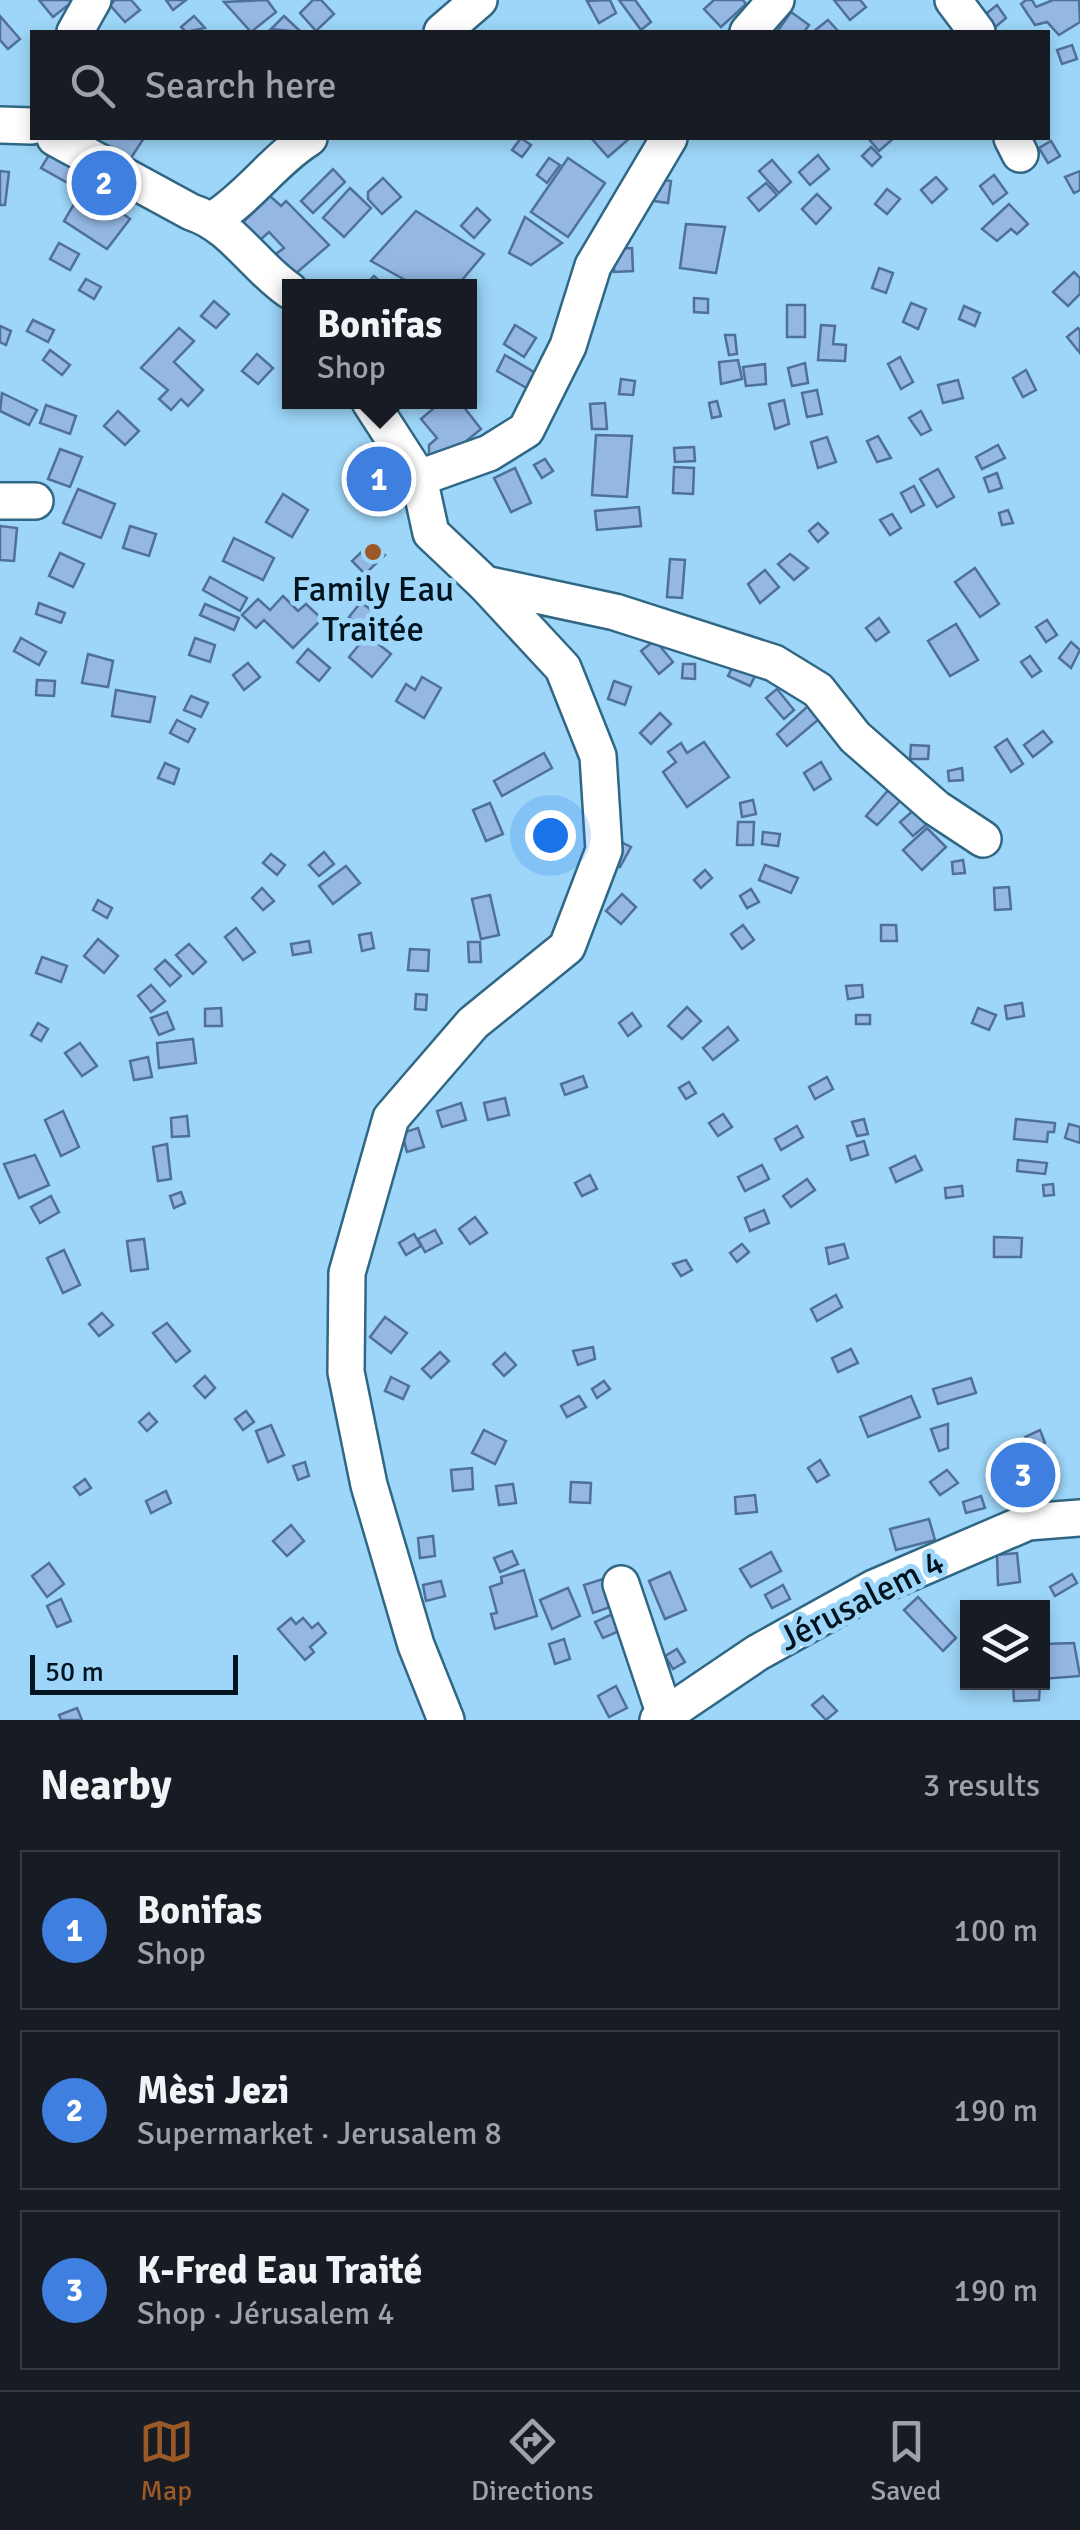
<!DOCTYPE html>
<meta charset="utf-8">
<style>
body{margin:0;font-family:Signika,sans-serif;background:#242831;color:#f1f3f6}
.controls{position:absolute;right:30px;bottom:30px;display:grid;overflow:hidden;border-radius:0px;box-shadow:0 5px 15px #0003}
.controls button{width:90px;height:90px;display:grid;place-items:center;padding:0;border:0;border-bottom:2px solid #363941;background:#171b24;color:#f1f3f6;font:50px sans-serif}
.scale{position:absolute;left:30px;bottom:25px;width:208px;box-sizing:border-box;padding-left:10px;border:5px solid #00141f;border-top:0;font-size:28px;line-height:35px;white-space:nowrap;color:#00141f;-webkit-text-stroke:8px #9dd6f8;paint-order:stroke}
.you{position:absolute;left:550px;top:835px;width:35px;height:35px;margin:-25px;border:8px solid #fff;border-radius:50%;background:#1a73e8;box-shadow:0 0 0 15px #1a73e833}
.badge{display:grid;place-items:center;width:65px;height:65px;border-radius:50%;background:#9b5927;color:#fff;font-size:32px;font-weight:700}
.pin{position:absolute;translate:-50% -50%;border:5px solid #fff;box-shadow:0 2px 10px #0006}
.popup{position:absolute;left:282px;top:279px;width:195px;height:130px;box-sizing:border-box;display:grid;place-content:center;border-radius:0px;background:#171b24;filter:drop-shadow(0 2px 8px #0005);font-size:32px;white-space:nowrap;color:#9ea1a6}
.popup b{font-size:38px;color:#f1f3f6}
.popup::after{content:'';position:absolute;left:50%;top:100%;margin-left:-20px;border:20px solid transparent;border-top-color:#171b24}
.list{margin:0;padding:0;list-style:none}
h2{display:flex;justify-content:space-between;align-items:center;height:130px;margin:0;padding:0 40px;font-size:42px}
h2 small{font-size:32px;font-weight:400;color:#9ea1a6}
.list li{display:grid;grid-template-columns:65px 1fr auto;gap:30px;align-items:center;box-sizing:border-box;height:160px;margin:0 20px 20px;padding:0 20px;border:2px solid #363941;border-radius:0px}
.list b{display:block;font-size:38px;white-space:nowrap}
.list p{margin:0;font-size:32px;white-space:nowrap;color:#9ea1a6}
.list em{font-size:32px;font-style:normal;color:#9ea1a6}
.icon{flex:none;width:55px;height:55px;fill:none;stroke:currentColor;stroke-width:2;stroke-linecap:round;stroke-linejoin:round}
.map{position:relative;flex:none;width:1080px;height:1720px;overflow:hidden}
.search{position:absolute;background:#171b24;box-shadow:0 5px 15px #0003;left:30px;right:30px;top:30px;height:110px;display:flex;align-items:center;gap:25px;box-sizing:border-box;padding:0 35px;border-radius:0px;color:#9ea1a6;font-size:38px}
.sheet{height:670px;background:#171b24}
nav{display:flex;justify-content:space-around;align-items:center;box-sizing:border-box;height:140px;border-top:2px solid #363941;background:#171b24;font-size:28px;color:#9ea1a6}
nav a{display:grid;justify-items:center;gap:5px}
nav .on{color:#9b5927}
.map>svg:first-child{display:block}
</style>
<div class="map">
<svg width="1080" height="1720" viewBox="0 0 1080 1720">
<rect width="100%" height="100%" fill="#9dd6f8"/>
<g fill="#94b7e4" stroke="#4f7099" stroke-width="2.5">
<path d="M 39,0 L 70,0 L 72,2 L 53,17 Z"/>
<path d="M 115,0 L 131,0 L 140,10 L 125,22 L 110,5 Z"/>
<path d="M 166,0 L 186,0 L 173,10 Z"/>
<path d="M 267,0 L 276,12 L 251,32 L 224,2 Z"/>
<path d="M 313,0 L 321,0 L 334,14 L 316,31 L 300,13 Z"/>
<path d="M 610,0 L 616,13 L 599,23 L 587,1 Z"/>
<path d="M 619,0 L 635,0 L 651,22 L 641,30 Z"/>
<path d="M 714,0 L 743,0 L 746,4 L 721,27 L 704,9 Z"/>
<path d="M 834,0 L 860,0 L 866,7 L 850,20 Z"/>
<path d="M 1026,0 L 1032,0 L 1036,7 L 1053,0 L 1079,0 L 1080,22 L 1059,35 L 1047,22 L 1035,25 L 1021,4 Z"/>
<path d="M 997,5 L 1006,18 L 993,29 L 982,17 Z"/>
<path d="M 791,12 L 809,25 L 804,32 L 777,32 Z"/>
<path d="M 0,16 L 20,39 L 8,49 L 0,40 Z"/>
<path d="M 194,16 L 205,28 L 186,32 L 181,27 Z"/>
<path d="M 284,16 L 301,32 L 271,29 Z"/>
<path d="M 828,20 L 839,32 L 813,32 Z"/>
<path d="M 1072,45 L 1077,59 L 1062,64 L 1057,50 Z"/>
<path d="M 90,138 L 144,138 L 129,161 Z"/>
<path d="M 521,138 L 531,145 L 522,157 L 512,150 Z"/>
<path d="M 591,138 L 630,138 L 608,157 Z"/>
<path d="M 868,138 L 894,138 L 879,151 Z"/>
<path d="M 1051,141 L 1060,156 L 1048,163 L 1039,148 Z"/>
<path d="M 871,147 L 881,157 L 872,166 L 862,156 Z"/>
<path d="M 52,150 L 87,167 L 75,187 L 41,168 Z"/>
<path d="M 818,155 L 829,169 L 810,185 L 799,172 Z"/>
<path d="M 549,158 L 560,165 L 547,183 L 537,175 Z"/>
<path d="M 568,158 L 605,183 L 568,237 L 531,212 Z"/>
<path d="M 772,160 L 791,182 L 779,193 L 759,171 Z"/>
<path d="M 333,169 L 345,182 L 313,213 L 301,201 Z"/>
<path d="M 0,171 L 9,172 L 5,205 L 0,205 Z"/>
<path d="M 1080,171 L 1080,190 L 1074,193 L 1065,177 Z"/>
<path d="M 994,175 L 1007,193 L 993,204 L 980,186 Z"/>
<path d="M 936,177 L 947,189 L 932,203 L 921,190 Z"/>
<path d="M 383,178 L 401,197 L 382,214 L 368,199 L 368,192 Z"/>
<path d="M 650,178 L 671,181 L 668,203 L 647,200 Z"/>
<path d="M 766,183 L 777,195 L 759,211 L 748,198 Z"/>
<path d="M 85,185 L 130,219 L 107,249 L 64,221 Z"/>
<path d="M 350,188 L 371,208 L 344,237 L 323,218 Z"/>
<path d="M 887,189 L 900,199 L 887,214 L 875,204 Z"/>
<path d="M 817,194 L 831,208 L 816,224 L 802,209 Z"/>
<path d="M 270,196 L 281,206 L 286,201 L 329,245 L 294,275 L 276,254 L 284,248 L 269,232 L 252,247 L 237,228 Z"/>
<path d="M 1009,204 L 1028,224 L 1017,234 L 1011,229 L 997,241 L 982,229 Z"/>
<path d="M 477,208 L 490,220 L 474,238 L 461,226 Z"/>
<path d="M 416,211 L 484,254 L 457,286 L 416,286 L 371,261 Z"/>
<path d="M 525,217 L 562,243 L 531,265 L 509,253 Z"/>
<path d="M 686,224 L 725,227 L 716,273 L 680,268 Z"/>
<path d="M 59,243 L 79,254 L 70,270 L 50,259 Z"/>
<path d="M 632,248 L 633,271 L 614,272 L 614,249 Z"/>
<path d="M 879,268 L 893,273 L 886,293 L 872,288 Z"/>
<path d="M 1074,272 L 1080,278 L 1080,294 L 1068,306 L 1053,292 Z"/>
<path d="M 374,276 L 385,286 L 364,286 Z"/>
<path d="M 86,279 L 101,287 L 94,299 L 79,290 Z"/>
<path d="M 694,298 L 708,299 L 708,313 L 694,312 Z"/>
<path d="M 214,301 L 229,314 L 216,328 L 201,316 Z"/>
<path d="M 911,303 L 926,309 L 918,329 L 903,322 Z"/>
<rect x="787" y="305" width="18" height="32"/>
<path d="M 964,306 L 980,313 L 975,326 L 959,319 Z"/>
<path d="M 33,320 L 54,330 L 48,342 L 27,331 Z"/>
<path d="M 515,325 L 536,338 L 524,357 L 504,344 Z"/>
<path d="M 821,325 L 835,326 L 833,344 L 846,345 L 845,361 L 818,360 Z"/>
<path d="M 0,326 L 11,331 L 6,345 L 0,342 Z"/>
<path d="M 179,328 L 194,341 L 174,362 L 203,390 L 188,406 L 181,399 L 171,410 L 159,399 L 168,390 L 141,368 Z"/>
<path d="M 1078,328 L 1080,330 L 1080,353 L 1067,337 Z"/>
<path d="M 725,335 L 735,335 L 737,354 L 729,355 Z"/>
<path d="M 50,350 L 70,365 L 62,375 L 43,360 Z"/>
<path d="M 257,354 L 273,368 L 258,384 L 242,371 Z"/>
<path d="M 505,355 L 539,375 L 530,390 L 497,371 Z"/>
<path d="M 900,357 L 913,382 L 901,389 L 888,364 Z"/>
<path d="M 738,360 L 742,379 L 721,384 L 719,362 Z"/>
<path d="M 805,363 L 808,383 L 792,386 L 788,368 Z"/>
<path d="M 765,364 L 766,384 L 746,386 L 743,367 Z"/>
<path d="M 1026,370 L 1036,390 L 1023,397 L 1013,378 Z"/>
<path d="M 621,379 L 635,381 L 633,395 L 619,394 Z"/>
<path d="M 958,380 L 963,398 L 943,403 L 938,385 Z"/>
<path d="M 817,390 L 822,414 L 807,417 L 802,393 Z"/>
<path d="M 2,393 L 37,410 L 29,425 L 0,411 Z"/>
<path d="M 784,400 L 789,424 L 775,429 L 769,404 Z"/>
<path d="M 717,401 L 721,416 L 712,418 L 709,403 Z"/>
<path d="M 441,402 L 469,402 L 463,406 L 481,429 L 443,460 L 429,454 L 429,445 L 437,438 L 421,419 Z"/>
<path d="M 605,403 L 607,429 L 592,429 L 590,404 Z"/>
<path d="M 46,405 L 76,416 L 70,434 L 40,423 Z"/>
<path d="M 118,411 L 139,431 L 125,445 L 104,426 Z"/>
<path d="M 921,411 L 931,430 L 921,435 L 909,418 Z"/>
<path d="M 596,435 L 632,436 L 627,497 L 592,495 Z"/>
<path d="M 878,436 L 891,458 L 877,462 L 867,441 Z"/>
<path d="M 827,437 L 836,462 L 818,468 L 811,442 Z"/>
<path d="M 998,445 L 1005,458 L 982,469 L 976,457 Z"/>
<path d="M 694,447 L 695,461 L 675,462 L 674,448 Z"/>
<path d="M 60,449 L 82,457 L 70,487 L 48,479 Z"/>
<path d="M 377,459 L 395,480 L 378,495 L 360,475 Z"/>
<path d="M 545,459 L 553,471 L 542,478 L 534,465 Z"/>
<path d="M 674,467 L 694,468 L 693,494 L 673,493 Z"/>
<path d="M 515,468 L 531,503 L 511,512 L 494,478 Z"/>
<path d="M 938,469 L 954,497 L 937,507 L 920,479 Z"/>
<path d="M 997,473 L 1002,488 L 989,492 L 984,478 Z"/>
<path d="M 914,486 L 924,505 L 911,512 L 901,493 Z"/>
<path d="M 78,489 L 115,504 L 101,538 L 63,523 Z"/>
<path d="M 283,494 L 308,510 L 292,537 L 266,522 Z"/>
<path d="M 639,507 L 641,526 L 597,530 L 595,511 Z"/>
<path d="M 1008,510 L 1013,523 L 1002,525 L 999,513 Z"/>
<path d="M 892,514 L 901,528 L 890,535 L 880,520 Z"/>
<path d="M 818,523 L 828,533 L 818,542 L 809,531 Z"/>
<path d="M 0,526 L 17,528 L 14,561 L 0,560 Z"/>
<path d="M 130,526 L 156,534 L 149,556 L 123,548 Z"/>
<path d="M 234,538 L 274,558 L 263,580 L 223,561 Z"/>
<path d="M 372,542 L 385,555 L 365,574 L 352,561 Z"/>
<path d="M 60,553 L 84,564 L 73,587 L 49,576 Z"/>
<path d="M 790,554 L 808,568 L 794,580 L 778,564 Z"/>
<path d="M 670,559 L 685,560 L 682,598 L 667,597 Z"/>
<path d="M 975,568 L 999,604 L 980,617 L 955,582 Z"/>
<path d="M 765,570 L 779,587 L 760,603 L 748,584 Z"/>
<path d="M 210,577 L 247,598 L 240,611 L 203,590 Z"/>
<path d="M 283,596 L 298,611 L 306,604 L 322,619 L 293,648 L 264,620 L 256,628 L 242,615 L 258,599 L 270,610 Z"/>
<path d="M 361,602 L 386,622 L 373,637 L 349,617 Z"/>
<path d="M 39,603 L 65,613 L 61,623 L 36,614 Z"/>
<path d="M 205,604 L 239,618 L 234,630 L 200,615 Z"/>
<path d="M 879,618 L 889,632 L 876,641 L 866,628 Z"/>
<path d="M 1047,620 L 1057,635 L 1046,642 L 1036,627 Z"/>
<path d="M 956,624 L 978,660 L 950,676 L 928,641 Z"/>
<path d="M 367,635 L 391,654 L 372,677 L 349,657 Z"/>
<path d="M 21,638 L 46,652 L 39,665 L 14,651 Z"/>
<path d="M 195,638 L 215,645 L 210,662 L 189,655 Z"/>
<path d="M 655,640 L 673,662 L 659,674 L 641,651 Z"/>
<path d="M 1071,642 L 1080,650 L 1071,668 L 1059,658 Z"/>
<path d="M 308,649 L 330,668 L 319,681 L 297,662 Z"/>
<path d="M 88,654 L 113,661 L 108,687 L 82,683 Z"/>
<path d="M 1030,656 L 1041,671 L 1032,677 L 1021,662 Z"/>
<path d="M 735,662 L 757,672 L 750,686 L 728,676 Z"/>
<path d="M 248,663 L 260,677 L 244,690 L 233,675 Z"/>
<path d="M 683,664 L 695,664 L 695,679 L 682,678 Z"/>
<path d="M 422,677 L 441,688 L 424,718 L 396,701 L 406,684 L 415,690 Z"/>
<path d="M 37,680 L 55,681 L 54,696 L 36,695 Z"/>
<path d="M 614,681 L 631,687 L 625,705 L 608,699 Z"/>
<path d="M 777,689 L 794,710 L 784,719 L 766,698 Z"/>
<path d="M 116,690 L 155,697 L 150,722 L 112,716 Z"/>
<path d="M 191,696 L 208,703 L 201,717 L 184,710 Z"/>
<path d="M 808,706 L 819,719 L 787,746 L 777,734 Z"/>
<path d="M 660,713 L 671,724 L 651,744 L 640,733 Z"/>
<path d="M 177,720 L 195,729 L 188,742 L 170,733 Z"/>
<path d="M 1043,731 L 1052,742 L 1033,757 L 1024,745 Z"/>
<path d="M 1007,739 L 1023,764 L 1011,772 L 995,747 Z"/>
<path d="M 704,742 L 729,777 L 687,807 L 663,772 L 676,762 L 668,752 L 681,743 L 687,753 Z"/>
<path d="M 911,745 L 929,746 L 928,759 L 910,759 Z"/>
<path d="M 544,753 L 552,768 L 502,796 L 494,781 Z"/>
<path d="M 821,762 L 831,779 L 814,790 L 804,773 Z"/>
<path d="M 165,763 L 179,769 L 174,784 L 158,778 Z"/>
<path d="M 962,768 L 963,780 L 949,781 L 948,771 Z"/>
<path d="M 890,788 L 902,799 L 877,825 L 866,816 Z"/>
<path d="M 753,800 L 756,814 L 742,817 L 740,803 Z"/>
<path d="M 490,803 L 503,834 L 486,841 L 473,810 Z"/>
<path d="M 915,809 L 927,824 L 913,836 L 900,822 Z"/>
<path d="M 738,822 L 754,822 L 753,845 L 737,845 Z"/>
<path d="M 927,828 L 946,847 L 922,870 L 903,850 Z"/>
<path d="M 763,832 L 780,834 L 778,846 L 762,844 Z"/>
<path d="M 619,841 L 631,847 L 620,867 L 608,861 Z"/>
<path d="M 324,852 L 334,864 L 319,876 L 309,865 Z"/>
<path d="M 271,854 L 285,865 L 277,875 L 263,863 Z"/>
<path d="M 963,860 L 965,873 L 953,874 L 952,862 Z"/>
<path d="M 765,865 L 798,878 L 791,893 L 759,880 Z"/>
<path d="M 346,866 L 360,883 L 333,904 L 319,886 Z"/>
<path d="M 705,870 L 712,878 L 701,888 L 694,880 Z"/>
<path d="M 1009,887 L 1011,909 L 995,910 L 994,888 Z"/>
<path d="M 262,888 L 274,901 L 263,910 L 252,898 Z"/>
<path d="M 751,889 L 759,902 L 747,908 L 740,896 Z"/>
<path d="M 622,894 L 636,907 L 621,924 L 606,911 Z"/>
<path d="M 490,895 L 499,935 L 481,939 L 472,899 Z"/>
<path d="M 98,900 L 112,908 L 107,918 L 93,910 Z"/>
<path d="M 743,925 L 754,940 L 742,949 L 731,934 Z"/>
<path d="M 881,925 L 896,925 L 897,941 L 881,941 Z"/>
<path d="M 236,928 L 255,952 L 243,960 L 225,937 Z"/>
<path d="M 371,933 L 374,948 L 362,951 L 359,935 Z"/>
<path d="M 98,939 L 118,956 L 104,973 L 84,956 Z"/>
<path d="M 309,941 L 311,952 L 293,955 L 291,944 Z"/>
<path d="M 468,942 L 480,942 L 481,962 L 469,962 Z"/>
<path d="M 189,944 L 206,962 L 193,974 L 176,955 Z"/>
<path d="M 410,949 L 429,950 L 428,971 L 408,970 Z"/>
<path d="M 42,957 L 67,966 L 61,982 L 36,973 Z"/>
<path d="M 165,960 L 181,976 L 170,986 L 155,969 Z"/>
<path d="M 151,985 L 165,1001 L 151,1012 L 138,996 Z"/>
<path d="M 862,985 L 863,997 L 848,999 L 846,986 Z"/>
<path d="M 416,994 L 427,995 L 426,1010 L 415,1009 Z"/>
<path d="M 1022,1003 L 1024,1016 L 1007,1019 L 1005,1006 Z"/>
<path d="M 687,1007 L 701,1021 L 682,1039 L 668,1026 Z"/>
<path d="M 221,1008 L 222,1026 L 205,1026 L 205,1009 Z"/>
<path d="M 978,1008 L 996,1015 L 989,1030 L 972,1023 Z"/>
<path d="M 167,1012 L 174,1029 L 159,1035 L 151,1018 Z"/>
<path d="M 632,1013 L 641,1026 L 628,1036 L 619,1023 Z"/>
<rect x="856" y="1015" width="14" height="9"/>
<path d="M 38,1023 L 48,1029 L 41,1041 L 31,1035 Z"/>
<path d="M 728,1027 L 738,1040 L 713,1060 L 703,1048 Z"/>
<path d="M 193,1039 L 196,1063 L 159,1068 L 157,1043 Z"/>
<path d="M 80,1043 L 97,1066 L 82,1076 L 65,1053 Z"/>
<path d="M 148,1057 L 152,1077 L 134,1080 L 130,1061 Z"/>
<path d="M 583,1076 L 587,1087 L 565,1095 L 561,1084 Z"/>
<path d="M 827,1077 L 833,1089 L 815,1099 L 809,1087 Z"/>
<path d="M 689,1082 L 696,1093 L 686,1099 L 679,1088 Z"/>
<path d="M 505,1098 L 509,1115 L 488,1120 L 484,1103 Z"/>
<path d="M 461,1103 L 466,1120 L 442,1127 L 437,1111 Z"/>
<path d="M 63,1111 L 79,1147 L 61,1156 L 45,1120 Z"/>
<path d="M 723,1114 L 732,1127 L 718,1136 L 709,1123 Z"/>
<path d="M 187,1116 L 189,1136 L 172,1137 L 171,1118 Z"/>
<path d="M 864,1119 L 868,1134 L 857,1136 L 852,1122 Z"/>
<path d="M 1016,1119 L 1055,1123 L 1054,1132 L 1048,1132 L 1047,1142 L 1014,1139 Z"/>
<path d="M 1069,1124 L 1080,1127 L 1080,1143 L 1065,1138 Z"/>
<path d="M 797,1126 L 803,1137 L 781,1150 L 775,1139 Z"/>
<path d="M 418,1128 L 424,1147 L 407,1152 L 402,1133 Z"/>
<path d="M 864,1141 L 868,1155 L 851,1160 L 847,1146 Z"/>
<path d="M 167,1144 L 171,1179 L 158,1181 L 153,1147 Z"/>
<path d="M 35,1155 L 49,1185 L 19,1198 L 4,1164 Z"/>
<path d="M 915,1156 L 922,1170 L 896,1182 L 890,1168 Z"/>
<path d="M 1018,1160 L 1047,1163 L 1045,1174 L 1017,1171 Z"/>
<path d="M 762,1165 L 769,1179 L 745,1191 L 738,1177 Z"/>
<path d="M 590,1175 L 597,1189 L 582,1196 L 575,1183 Z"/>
<path d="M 807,1179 L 815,1190 L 791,1207 L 783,1196 Z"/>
<path d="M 1053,1184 L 1054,1195 L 1044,1196 L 1043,1185 Z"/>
<path d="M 962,1186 L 963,1196 L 946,1198 L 945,1188 Z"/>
<path d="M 181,1192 L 185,1203 L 174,1208 L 170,1196 Z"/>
<path d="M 51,1196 L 59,1212 L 40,1223 L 31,1207 Z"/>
<path d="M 764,1210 L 769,1223 L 750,1231 L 745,1218 Z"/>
<path d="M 475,1217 L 487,1233 L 470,1244 L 459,1229 Z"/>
<path d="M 435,1230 L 442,1243 L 425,1252 L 418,1239 Z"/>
<path d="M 414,1234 L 421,1246 L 406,1255 L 399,1243 Z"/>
<path d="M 994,1237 L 1022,1238 L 1021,1257 L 994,1257 Z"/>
<path d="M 144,1239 L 148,1269 L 131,1271 L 127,1241 Z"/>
<path d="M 742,1244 L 749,1252 L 737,1262 L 730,1253 Z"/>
<path d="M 844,1244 L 848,1258 L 829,1264 L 826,1248 Z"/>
<path d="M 64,1250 L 80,1285 L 63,1293 L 47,1258 Z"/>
<path d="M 686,1260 L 692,1270 L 681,1276 L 673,1264 Z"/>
<path d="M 836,1295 L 842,1307 L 817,1321 L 811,1309 Z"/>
<path d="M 102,1313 L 113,1325 L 99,1336 L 89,1324 Z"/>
<path d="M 385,1317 L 407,1333 L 391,1353 L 370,1337 Z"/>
<path d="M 167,1323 L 190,1351 L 176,1362 L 153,1333 Z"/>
<path d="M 593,1347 L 595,1359 L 578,1365 L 573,1351 Z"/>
<path d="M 851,1349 L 858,1363 L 838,1372 L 832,1358 Z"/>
<path d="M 440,1352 L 449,1361 L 431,1378 L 422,1369 Z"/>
<path d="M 505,1353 L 516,1365 L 504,1376 L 493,1364 Z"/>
<path d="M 205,1376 L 215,1388 L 205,1398 L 194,1386 Z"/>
<path d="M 391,1377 L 409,1386 L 403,1399 L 385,1391 Z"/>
<path d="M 971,1378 L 976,1393 L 938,1404 L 933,1389 Z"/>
<path d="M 604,1381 L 610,1389 L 597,1398 L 592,1389 Z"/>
<path d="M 579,1396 L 586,1407 L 567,1417 L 561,1406 Z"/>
<path d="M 911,1396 L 920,1417 L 868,1437 L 860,1417 Z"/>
<path d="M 246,1411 L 254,1422 L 243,1430 L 235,1419 Z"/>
<path d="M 149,1413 L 157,1422 L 147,1431 L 139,1422 Z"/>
<path d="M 948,1424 L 948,1448 L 939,1451 L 931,1429 Z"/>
<path d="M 271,1425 L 284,1455 L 268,1462 L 256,1431 Z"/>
<path d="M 484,1430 L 506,1441 L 495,1464 L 472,1453 Z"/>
<path d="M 1040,1430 L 1045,1443 L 1031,1450 L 1025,1437 Z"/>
<path d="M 1040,1454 L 1047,1491 L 1011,1499 L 1002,1464 Z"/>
<path d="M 820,1460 L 829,1475 L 817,1482 L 808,1468 Z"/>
<path d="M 305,1462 L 309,1476 L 298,1480 L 293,1466 Z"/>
<path d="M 472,1468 L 473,1489 L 453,1491 L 451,1470 Z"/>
<path d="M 947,1470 L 958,1483 L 940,1495 L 930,1482 Z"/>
<path d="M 85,1479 L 91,1488 L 80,1495 L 74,1487 Z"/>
<path d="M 571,1482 L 591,1483 L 590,1503 L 570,1502 Z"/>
<path d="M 513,1484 L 516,1503 L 499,1505 L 496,1486 Z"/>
<path d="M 166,1491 L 171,1503 L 151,1513 L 146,1501 Z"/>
<path d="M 755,1495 L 757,1512 L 736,1514 L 735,1497 Z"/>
<path d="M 981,1496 L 985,1508 L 966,1513 L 963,1502 Z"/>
<path d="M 929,1519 L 935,1540 L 896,1550 L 890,1529 Z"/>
<path d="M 291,1525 L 304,1541 L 287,1556 L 273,1541 Z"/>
<path d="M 433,1536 L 435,1556 L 420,1558 L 418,1538 Z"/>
<path d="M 512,1551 L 518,1564 L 500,1572 L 494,1558 Z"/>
<path d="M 771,1552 L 781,1571 L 751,1587 L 740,1569 Z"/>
<path d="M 1017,1553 L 1020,1582 L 998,1585 L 997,1555 Z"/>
<path d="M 49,1563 L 64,1584 L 47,1597 L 32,1576 Z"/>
<path d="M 524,1570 L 537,1616 L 495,1629 L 491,1614 L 497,1613 L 490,1587 L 502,1583 L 501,1577 Z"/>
<path d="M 670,1572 L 686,1610 L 665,1619 L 649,1581 Z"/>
<path d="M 1072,1574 L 1077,1583 L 1055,1596 L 1050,1587 Z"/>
<path d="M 606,1578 L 616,1605 L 593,1613 L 584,1585 Z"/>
<path d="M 441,1581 L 445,1596 L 426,1601 L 423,1585 Z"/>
<path d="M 783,1585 L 790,1599 L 772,1608 L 765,1595 Z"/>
<path d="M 568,1588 L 580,1616 L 552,1629 L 540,1600 Z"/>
<path d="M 918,1597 L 956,1638 L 943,1651 L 904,1610 Z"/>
<path d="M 61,1599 L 71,1621 L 57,1627 L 47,1606 Z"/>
<path d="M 617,1612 L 624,1629 L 603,1638 L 595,1622 Z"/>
<path d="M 291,1618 L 296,1624 L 303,1618 L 312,1628 L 318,1623 L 326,1633 L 310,1647 L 314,1652 L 305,1660 L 278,1629 Z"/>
<path d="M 564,1639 L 570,1659 L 555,1664 L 549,1644 Z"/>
<path d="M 1074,1643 L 1080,1676 L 1042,1679 L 1042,1644 Z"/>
<path d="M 677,1649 L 685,1662 L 673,1669 L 665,1656 Z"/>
<path d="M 1013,1683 L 1040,1683 L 1039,1700 L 1014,1701 Z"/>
<path d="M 616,1686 L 627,1708 L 609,1717 L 598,1696 Z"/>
<path d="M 823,1696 L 837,1711 L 826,1720 L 812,1705 Z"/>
<path d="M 77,1708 L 82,1720 L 61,1720 L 59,1715 Z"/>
</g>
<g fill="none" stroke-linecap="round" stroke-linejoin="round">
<g stroke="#306784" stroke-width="40">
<g id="minor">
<path d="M 953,0 L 977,32"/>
<path d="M 75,32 L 93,0"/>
<path d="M 442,32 L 479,0"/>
<path d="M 748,32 L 776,0"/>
<path d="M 0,125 L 32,126"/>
<path d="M 55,138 L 191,212 C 232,225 254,266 289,290"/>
<path d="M 1012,138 L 1020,154"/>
<path d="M 214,219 C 250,196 274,160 309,138"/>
<path d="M 370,402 L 419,478 L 431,533 L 485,584 L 615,612 L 774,663 L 818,690 L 855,737 L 936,808 L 983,839"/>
<path d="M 419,478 L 489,453 L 526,430 L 568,346 L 593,266 L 669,138"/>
<path d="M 0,501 L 35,501"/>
<path d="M 621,1584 L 665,1715"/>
<path d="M 446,1720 L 416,1645 L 369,1485 L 346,1372 L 347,1273 L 391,1118 L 473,1023 L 567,947 L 604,850 L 598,756 L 563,668 L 485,584"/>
<path d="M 658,1720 L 757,1653 L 874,1588 L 1028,1522 L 1080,1518"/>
</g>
</g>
<use href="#minor" stroke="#fff" stroke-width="35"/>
</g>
<circle fill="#9b5927" stroke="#9dd6f8" stroke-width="4" cx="373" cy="552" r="10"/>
<g text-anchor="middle" stroke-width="10" stroke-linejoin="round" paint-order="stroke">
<g font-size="35" fill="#00141f" stroke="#9dd6f8">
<text x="373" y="601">Family Eau<tspan x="373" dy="40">Traitée</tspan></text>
</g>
<g font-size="35" fill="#00141f" stroke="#9dd6f8">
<text transform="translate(861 1600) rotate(-27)" y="12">Jérusalem 4</text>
</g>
</g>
</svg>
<div class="controls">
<button><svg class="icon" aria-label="layers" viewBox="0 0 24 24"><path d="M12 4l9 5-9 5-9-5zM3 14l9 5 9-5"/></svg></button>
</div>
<div class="scale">50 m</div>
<div class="you"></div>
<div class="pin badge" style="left:379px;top:479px;background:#3f7fe0">1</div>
<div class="popup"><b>Bonifas</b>Shop</div>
<div class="pin badge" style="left:104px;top:183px;background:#3f7fe0">2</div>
<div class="pin badge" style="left:1023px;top:1475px;background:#3f7fe0">3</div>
<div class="search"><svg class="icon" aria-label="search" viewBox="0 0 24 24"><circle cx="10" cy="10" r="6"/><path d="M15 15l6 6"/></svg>Search here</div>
</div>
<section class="sheet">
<h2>Nearby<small>3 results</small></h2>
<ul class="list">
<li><span class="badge" style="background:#3f7fe0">1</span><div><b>Bonifas</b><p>Shop</p></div><em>100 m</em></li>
<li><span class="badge" style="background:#3f7fe0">2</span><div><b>Mèsi Jezi</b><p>Supermarket · Jerusalem 8</p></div><em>190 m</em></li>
<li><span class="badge" style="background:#3f7fe0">3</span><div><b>K-Fred Eau Traité</b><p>Shop · Jérusalem 4</p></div><em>190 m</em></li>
</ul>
</section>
<nav>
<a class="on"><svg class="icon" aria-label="map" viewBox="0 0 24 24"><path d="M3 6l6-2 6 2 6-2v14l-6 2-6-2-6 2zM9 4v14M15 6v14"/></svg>Map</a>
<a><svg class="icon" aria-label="directions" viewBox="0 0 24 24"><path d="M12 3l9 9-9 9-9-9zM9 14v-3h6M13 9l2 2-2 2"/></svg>Directions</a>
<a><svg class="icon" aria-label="saved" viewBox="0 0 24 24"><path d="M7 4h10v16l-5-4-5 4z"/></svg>Saved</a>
</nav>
